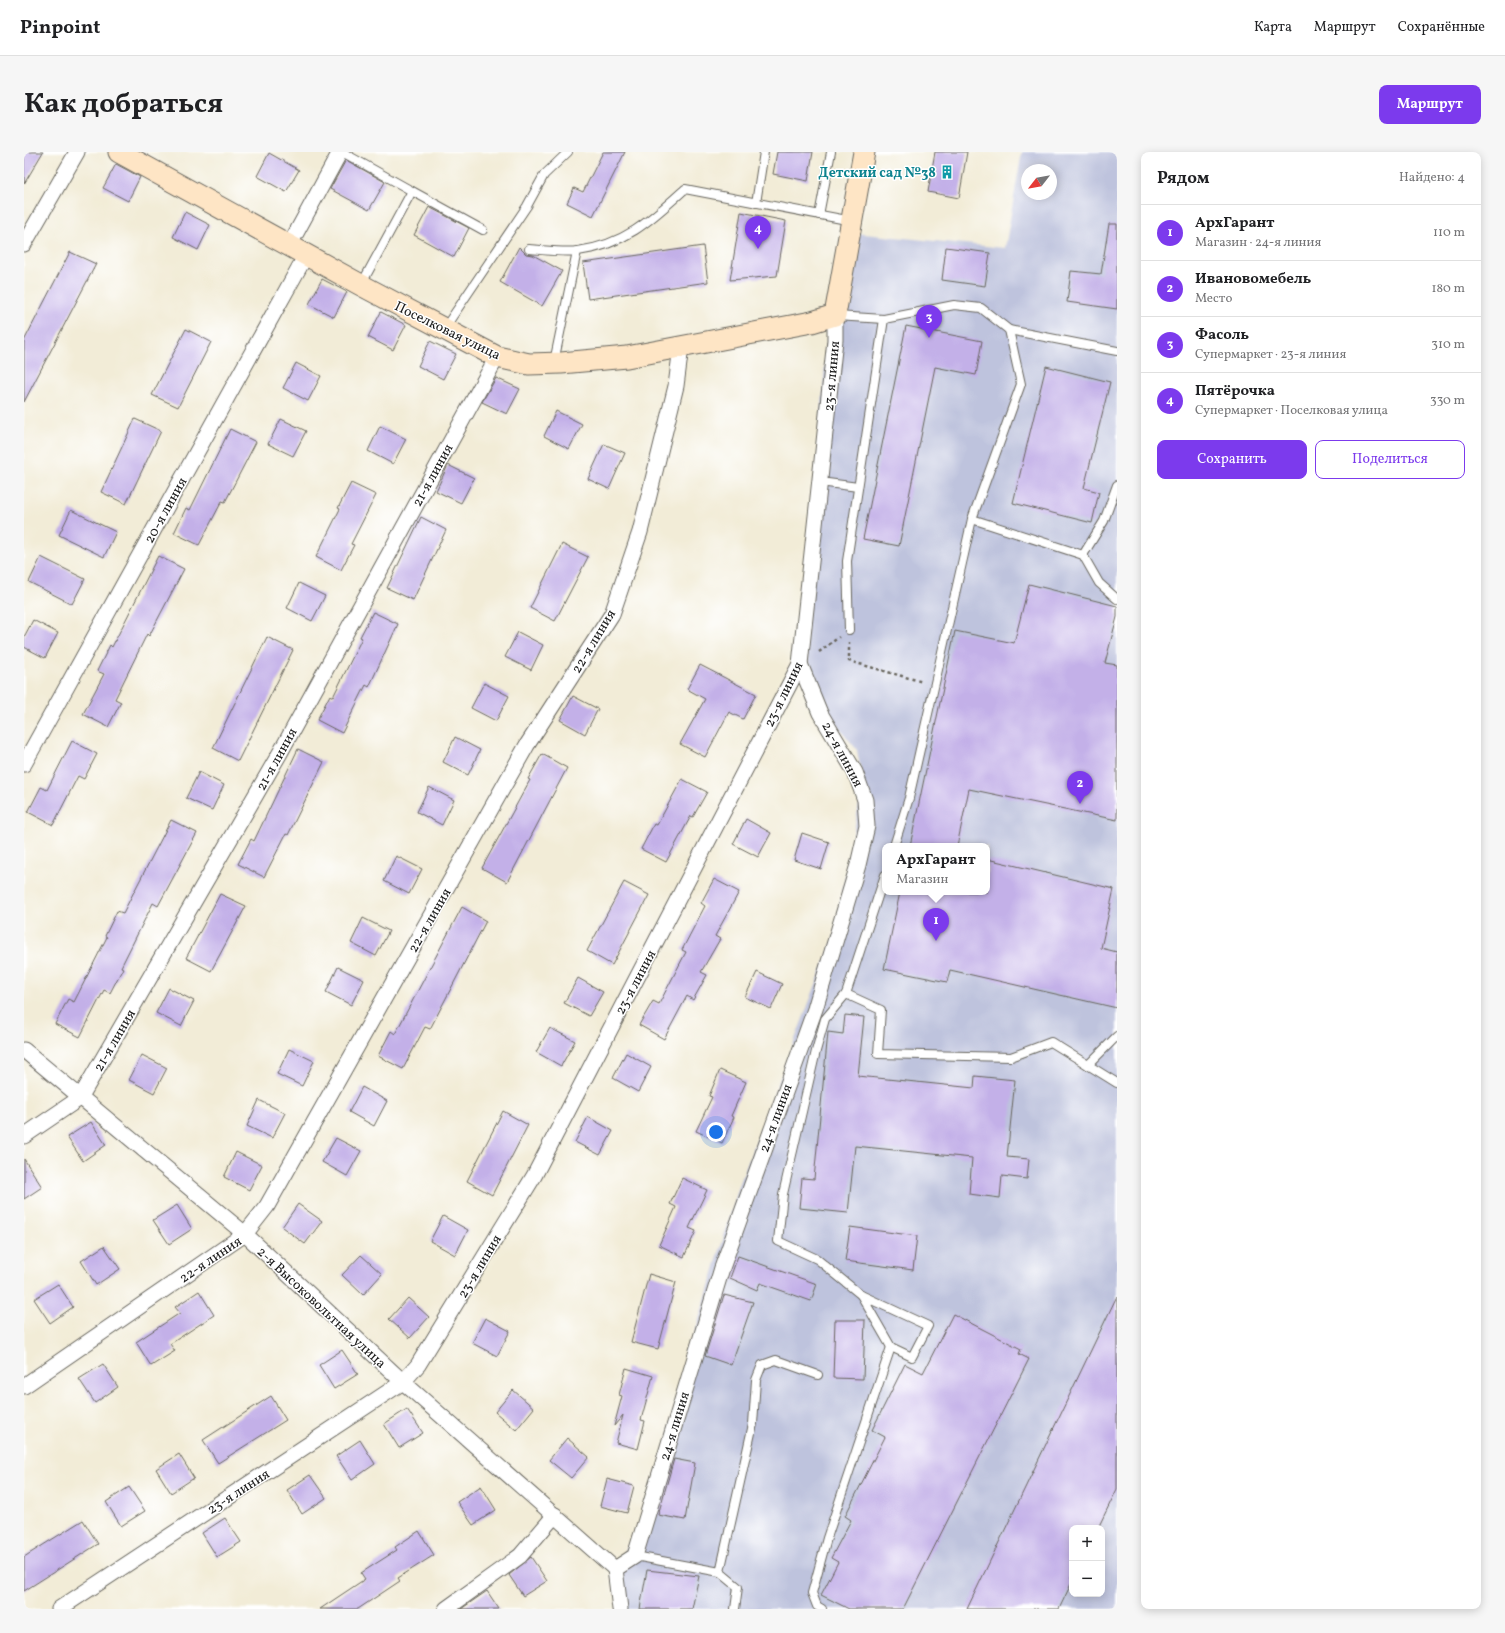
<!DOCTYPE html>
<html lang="ru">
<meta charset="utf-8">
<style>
body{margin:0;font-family:Vollkorn,serif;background:#f6f6f6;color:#202124}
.controls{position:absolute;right:12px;bottom:12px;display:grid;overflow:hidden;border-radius:8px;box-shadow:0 2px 10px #0003}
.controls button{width:36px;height:36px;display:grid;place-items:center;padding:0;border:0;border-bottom:1px solid #e0e0e0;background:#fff;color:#202124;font:20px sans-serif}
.compass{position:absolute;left:997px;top:12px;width:36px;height:36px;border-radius:50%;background:#fff;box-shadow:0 2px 10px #0003;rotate:239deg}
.you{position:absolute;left:692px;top:980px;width:14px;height:14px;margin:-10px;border:3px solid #fff;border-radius:50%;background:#1a73e8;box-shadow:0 0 0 6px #1a73e833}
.badge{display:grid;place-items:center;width:26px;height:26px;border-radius:50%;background:#7c3aed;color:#fff;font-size:13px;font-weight:700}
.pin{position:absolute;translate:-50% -33px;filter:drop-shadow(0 1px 2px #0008)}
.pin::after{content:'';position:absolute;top:21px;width:14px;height:12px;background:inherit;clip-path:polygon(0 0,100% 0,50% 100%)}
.popup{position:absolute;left:858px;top:691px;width:108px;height:52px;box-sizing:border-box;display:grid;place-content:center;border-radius:8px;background:#fff;filter:drop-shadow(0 1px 3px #0005);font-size:13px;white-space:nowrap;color:#757577}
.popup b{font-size:15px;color:#202124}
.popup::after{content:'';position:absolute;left:50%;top:100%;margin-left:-8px;border:8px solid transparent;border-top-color:#fff}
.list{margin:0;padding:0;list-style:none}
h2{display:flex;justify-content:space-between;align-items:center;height:52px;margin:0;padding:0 16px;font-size:17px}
h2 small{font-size:13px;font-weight:400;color:#757577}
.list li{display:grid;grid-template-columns:26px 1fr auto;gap:12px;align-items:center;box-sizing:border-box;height:56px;padding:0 16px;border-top:1px solid #e0e0e0}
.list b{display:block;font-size:15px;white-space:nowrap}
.list p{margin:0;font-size:13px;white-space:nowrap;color:#757577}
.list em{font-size:13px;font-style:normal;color:#757577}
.actions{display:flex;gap:8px;padding:12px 16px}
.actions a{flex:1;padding:9px 0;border:1px solid #7c3aed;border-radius:8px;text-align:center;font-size:14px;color:#7c3aed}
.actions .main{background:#7c3aed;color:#fff}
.map{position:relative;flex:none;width:1093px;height:1457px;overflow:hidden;border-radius:8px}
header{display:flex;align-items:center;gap:24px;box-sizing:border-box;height:56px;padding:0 20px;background:#fff;border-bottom:1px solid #e0e0e0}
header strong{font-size:19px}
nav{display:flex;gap:22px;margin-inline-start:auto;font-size:14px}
.intro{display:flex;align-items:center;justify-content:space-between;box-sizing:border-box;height:96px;padding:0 24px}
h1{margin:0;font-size:28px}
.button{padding:10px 18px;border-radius:8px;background:#7c3aed;color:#fff;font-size:14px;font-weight:700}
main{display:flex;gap:24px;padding:0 24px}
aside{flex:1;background:#fff;border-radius:8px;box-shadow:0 2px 10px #0003}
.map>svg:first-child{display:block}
</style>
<header>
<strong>Pinpoint</strong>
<nav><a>Карта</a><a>Маршрут</a><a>Сохранённые</a></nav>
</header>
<div class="intro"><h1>Как добраться</h1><a class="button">Маршрут</a></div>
<main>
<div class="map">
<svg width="1093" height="1457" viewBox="0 0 1093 1457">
<rect width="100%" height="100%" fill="#fff"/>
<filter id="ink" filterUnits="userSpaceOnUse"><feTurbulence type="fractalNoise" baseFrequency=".025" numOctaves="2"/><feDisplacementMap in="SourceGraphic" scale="8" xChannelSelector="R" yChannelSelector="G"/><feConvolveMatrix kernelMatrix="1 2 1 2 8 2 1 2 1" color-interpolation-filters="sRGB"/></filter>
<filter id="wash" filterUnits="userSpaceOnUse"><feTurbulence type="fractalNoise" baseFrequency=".012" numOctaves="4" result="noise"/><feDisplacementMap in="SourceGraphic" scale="16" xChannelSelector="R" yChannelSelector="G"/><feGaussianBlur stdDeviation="0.9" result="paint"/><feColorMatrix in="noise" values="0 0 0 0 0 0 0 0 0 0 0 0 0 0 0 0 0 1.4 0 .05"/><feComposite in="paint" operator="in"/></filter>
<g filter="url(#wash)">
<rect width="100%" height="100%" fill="#f2ecd7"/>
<path fill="#bec3dd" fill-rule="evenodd" d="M 998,0 L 1093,0 L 1093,1457 L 595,1457 L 596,1406 L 631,1348 L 656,1231 L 716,1031 L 809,788 L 839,632 L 833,598 L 799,555 L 781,496 L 804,169 L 830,81 L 981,96 ZM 1003,18 L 1027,18 L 1027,42 L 1003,42 ZM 861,694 L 963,694 L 963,740 L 861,740 ZM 1048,1376 L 1078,1376 L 1078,1442 L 1048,1442 Z"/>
<g id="blocks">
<g fill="#c3b0e8">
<path d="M 0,0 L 19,0 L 0,32 Z"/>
<path d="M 579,0 L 601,0 L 569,64 L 543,51 L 550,36 L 559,40 Z"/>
<path d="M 753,0 L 789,0 L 784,29 L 749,22 Z"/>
<path d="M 911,0 L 943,0 L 935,46 L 904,40 Z"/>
<path d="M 245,1 L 275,18 L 262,40 L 233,24 Z"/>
<path d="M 322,8 L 361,30 L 345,58 L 306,37 Z"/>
<path d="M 92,12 L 116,25 L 104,49 L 79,36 Z"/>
<path d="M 405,55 L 445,76 L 430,105 L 390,83 Z"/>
<path d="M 161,60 L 186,73 L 174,98 L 149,85 Z"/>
<path d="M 717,60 L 762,69 L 753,124 L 706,128 Z"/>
<path d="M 1085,72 L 1093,72 L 1093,157 L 1043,150 L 1047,119 L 1077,122 Z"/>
<path d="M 679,94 L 684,130 L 564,147 L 559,111 Z"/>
<path d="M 495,95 L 502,102 L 509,103 L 538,119 L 518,154 L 476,130 Z"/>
<path d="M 922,95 L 966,101 L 961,134 L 918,128 Z"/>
<path d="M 46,100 L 72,112 L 0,250 L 0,189 Z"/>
<path d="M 298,127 L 323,140 L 310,165 L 285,152 Z"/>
<path d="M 357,160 L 382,173 L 369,198 L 344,185 Z"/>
<path d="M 882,174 L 958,189 L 952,223 L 911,215 L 875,394 L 839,387 Z"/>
<path d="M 162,177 L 187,190 L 154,255 L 128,243 Z"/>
<path d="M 406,189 L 432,202 L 419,227 L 394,214 Z"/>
<path d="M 272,211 L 297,224 L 284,249 L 259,236 Z"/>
<path d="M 1022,214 L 1086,230 L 1060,336 L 1075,340 L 1068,371 L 989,351 Z"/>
<path d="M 472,226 L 496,237 L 483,262 L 458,250 Z"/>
<path d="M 532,259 L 558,272 L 545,297 L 520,284 Z"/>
<path d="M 111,267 L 137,279 L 102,352 L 77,340 Z"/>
<path d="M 257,267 L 282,279 L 269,304 L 244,292 Z"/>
<path d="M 356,274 L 382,287 L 369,312 L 344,299 Z"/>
<path d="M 206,277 L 232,290 L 201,350 L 198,349 L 175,393 L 150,381 L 162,356 L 166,358 Z"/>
<path d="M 580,292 L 601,301 L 585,337 L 564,327 Z"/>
<path d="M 424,313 L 450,326 L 437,351 L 412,339 Z"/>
<path d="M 327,331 L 352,343 L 327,392 L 330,393 L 317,418 L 292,405 L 316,357 L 314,356 Z"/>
<path d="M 47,358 L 92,380 L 80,405 L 35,383 Z"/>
<path d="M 397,365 L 422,378 L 389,448 L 363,436 Z"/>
<path d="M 538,392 L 564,405 L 531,469 L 506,456 Z"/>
<path d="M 134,404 L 160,417 L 125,484 L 123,482 L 91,547 L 97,550 L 84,575 L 59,562 L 80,522 L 73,519 L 86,493 L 88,495 Z"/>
<path d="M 17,405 L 61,427 L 48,452 L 5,430 Z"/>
<path d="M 275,431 L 301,444 L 288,469 L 263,456 Z"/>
<path d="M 1005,432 L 1093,454 L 1093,465 L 1081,511 L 1093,513 L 1093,668 L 945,637 L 933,694 L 886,694 L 931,479 L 990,491 Z"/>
<path d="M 349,460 L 374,472 L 345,535 L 342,533 L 318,581 L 293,568 L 306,543 L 309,545 L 338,486 L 336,485 Z"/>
<path d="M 9,468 L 34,481 L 21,506 L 0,495 L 0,485 Z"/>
<path d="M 494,480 L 519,493 L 507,518 L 481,505 Z"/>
<path d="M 243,485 L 269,498 L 214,609 L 189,596 Z"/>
<path d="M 676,513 L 732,542 L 719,567 L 705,560 L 681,605 L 656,592 L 681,547 L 663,537 Z"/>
<path d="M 460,531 L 485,544 L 472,569 L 447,556 Z"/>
<path d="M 549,544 L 574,557 L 561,582 L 536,568 Z"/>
<path d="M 431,585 L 456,598 L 444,623 L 419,610 Z"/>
<path d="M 48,589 L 73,602 L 60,627 L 54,624 L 29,673 L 4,660 L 17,635 L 23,638 Z"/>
<path d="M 274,597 L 300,610 L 264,683 L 262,682 L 240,725 L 214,712 L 227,687 L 230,689 Z"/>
<path d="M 518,602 L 543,616 L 483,730 L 458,716 L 506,628 L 504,627 Z"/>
<path d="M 175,620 L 200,633 L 188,658 L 162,646 Z"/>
<path d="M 658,627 L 683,640 L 669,665 L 667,664 L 642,710 L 617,697 L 630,672 L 633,673 Z"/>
<path d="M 405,635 L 430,648 L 418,673 L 393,660 Z"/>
<path d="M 722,667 L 747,681 L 734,705 L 709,692 Z"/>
<path d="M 147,668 L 173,681 L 134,754 L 129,751 L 97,815 L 99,816 L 86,841 L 80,838 L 56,885 L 31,872 L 44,847 L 50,850 L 83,785 L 81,784 L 93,759 L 99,761 Z"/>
<path d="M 778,681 L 805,690 L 797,717 L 770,708 Z"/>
<path d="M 372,704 L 398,717 L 385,742 L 360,729 Z"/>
<path d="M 963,707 L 1090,737 L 1077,796 L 1093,800 L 1093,856 L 926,818 L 923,830 L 860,817 L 876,740 L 963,740 Z"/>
<path d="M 690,727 L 715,740 L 691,784 L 696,787 L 677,820 L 683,823 L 669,848 L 663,844 L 640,887 L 615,873 L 629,849 L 635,852 L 662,800 L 658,798 L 681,754 L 677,751 Z"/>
<path d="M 600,730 L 625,743 L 588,813 L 563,799 Z"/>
<path d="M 196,742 L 222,754 L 187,819 L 162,806 Z"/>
<path d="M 438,755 L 462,769 L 406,877 L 401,875 L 379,917 L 354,904 L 367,879 L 371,882 Z"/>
<path d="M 339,766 L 365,779 L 352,804 L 327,791 Z"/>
<path d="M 314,815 L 340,828 L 327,853 L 302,840 Z"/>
<path d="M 733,820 L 758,832 L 747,857 L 721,845 Z"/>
<path d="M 554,826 L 579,840 L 565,864 L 540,851 Z"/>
<path d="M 145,836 L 170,849 L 157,874 L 132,861 Z"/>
<path d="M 821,863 L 840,865 L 834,924 L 950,936 L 951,924 L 991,928 L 983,1005 L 1005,1007 L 1003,1027 L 978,1024 L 976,1046 L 945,1042 L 948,1006 L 831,994 L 824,1061 L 775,1056 L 778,1026 L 790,1027 L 804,880 L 819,882 Z"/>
<path d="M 526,876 L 551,889 L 537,914 L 512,900 Z"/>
<path d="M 265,897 L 290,909 L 278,934 L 253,922 Z"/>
<path d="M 602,901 L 627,915 L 614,940 L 589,926 Z"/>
<path d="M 118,903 L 143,916 L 130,941 L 105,928 Z"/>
<path d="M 696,918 L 722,930 L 707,964 L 710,965 L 698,991 L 672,979 L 688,945 L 685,944 Z"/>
<path d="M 338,935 L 363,949 L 350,974 L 325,960 Z"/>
<path d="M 235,948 L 261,961 L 248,986 L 223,974 Z"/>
<path d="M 479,959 L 504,973 L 468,1043 L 443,1029 Z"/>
<path d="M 564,965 L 589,979 L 576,1003 L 551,990 Z"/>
<path d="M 67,970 L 82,993 L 59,1009 L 43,985 Z"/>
<path d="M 312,986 L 337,999 L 323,1024 L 298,1010 Z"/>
<path d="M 212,1000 L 238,1013 L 225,1038 L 200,1025 Z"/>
<path d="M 0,1007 L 18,1035 L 0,1047 Z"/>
<path d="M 658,1026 L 683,1038 L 665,1076 L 672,1079 L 660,1105 L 635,1093 L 652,1055 L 646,1052 Z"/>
<path d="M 274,1052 L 298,1069 L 281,1092 L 258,1075 Z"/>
<path d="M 153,1053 L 168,1077 L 145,1092 L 129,1068 Z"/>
<path d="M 419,1064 L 444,1078 L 431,1103 L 406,1089 Z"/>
<path d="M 826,1075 L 893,1084 L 889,1118 L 821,1109 Z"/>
<path d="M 80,1094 L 96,1117 L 72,1133 L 57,1109 Z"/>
<path d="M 337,1103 L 358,1122 L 339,1143 L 318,1123 Z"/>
<path d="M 714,1104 L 793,1132 L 787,1149 L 736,1131 L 733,1138 L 706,1126 Z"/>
<path d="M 625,1122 L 652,1130 L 634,1197 L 607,1190 Z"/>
<path d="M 34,1132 L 49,1155 L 26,1171 L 10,1147 Z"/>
<path d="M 175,1139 L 190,1163 L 146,1192 L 151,1199 L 127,1214 L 112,1190 L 156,1161 L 151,1155 Z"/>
<path d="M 700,1143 L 729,1150 L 707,1213 L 681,1204 Z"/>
<path d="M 1093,1144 L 1093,1337 L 1074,1376 L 1048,1376 L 1048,1430 L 1035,1457 L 943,1457 Z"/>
<path d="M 384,1146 L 405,1165 L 386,1186 L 365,1167 Z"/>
<path d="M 929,1162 L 997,1197 L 995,1202 L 1005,1207 L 879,1457 L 825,1457 L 797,1443 L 814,1410 L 807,1406 L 827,1368 L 821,1364 L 861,1285 L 848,1278 L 881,1212 L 899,1221 Z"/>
<path d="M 461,1166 L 486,1179 L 473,1204 L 448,1191 Z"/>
<path d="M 811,1168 L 841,1168 L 839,1227 L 809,1226 Z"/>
<path d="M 318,1198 L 334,1222 L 310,1237 L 295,1213 Z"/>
<path d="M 79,1212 L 94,1235 L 71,1251 L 55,1227 Z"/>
<path d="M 602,1216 L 629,1224 L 617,1268 L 621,1269 L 614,1297 L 592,1291 L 599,1263 L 590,1274 L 598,1244 L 595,1243 Z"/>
<path d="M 489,1238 L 510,1256 L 492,1278 L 471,1260 Z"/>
<path d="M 247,1244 L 262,1268 L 194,1311 L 179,1288 Z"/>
<path d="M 383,1257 L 399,1281 L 375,1296 L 360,1272 Z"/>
<path d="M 543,1286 L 565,1305 L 547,1326 L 525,1308 Z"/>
<path d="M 336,1288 L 351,1312 L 328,1328 L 312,1304 Z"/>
<path d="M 155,1302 L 170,1326 L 147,1341 L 132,1317 Z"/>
<path d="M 650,1307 L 671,1311 L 661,1368 L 634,1363 Z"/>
<path d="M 286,1323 L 302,1346 L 278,1362 L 263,1338 Z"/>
<path d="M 583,1327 L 610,1334 L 603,1361 L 576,1354 Z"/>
<path d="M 457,1334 L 472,1358 L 449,1373 L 433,1350 Z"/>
<path d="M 105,1335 L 121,1359 L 97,1374 L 82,1350 Z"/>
<path d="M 201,1366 L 217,1390 L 193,1405 L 178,1381 Z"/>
<path d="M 59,1368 L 74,1392 L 0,1439 L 0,1405 Z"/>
<path d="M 395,1379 L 410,1403 L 374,1426 L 376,1429 L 334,1457 L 296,1457 L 341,1427 L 337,1421 L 373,1398 L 371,1395 Z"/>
<path d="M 507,1405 L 523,1429 L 499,1444 L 485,1423 Z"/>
<path d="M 623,1418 L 675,1424 L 668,1457 L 616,1457 Z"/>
<path d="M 463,1439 L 475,1457 L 437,1457 Z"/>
</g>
</g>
</g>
<g filter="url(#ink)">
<use href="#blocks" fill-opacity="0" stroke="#67655d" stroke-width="1"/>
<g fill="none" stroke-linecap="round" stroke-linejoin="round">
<g stroke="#67655d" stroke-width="10">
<g id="lane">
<path d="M 318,0 L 388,39"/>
<path d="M 732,51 L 740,0"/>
<path d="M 795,63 L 807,0"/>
<path d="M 505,97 C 521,98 539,101 554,99 C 601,93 628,67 661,37 L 828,69"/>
<path d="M 337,133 L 388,39 L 459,78"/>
<path d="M 812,164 L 860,167 L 930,153 L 957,156 L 985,178 L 997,232 L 948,367"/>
<path d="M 420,177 L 503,54 L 520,23 L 544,0"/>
<path d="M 985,178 L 1093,199"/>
<path d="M 530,210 L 553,99"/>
<path d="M 796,330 L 834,335"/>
<path d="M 1059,403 L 1080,369 L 1093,333"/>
<path d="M 825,478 L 823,409 L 860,167"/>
<path d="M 870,694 L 885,646 L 948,367 L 1059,403 L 1075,431 L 1093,447"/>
<path d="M 822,842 L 857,858 L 854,902 L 987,905 L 1027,890 L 1093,931"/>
<path d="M 1064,913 L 1093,884"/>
<path d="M 837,1143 L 867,1195"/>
<path d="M 611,1404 L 696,1420 L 714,1435 L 711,1457"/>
<path d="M 696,1420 L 729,1272 L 732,1228 L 738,1213 L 752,1208 L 794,1223"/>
<path d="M 798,1457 L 793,1454 L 788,1441 L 803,1386 L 867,1195 L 888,1205 L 904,1174 L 837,1143 L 793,1107 L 754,1089 L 759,1042 L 792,899 L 801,867 L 822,842 L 861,723"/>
</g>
</g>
<g stroke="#67655d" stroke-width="17">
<g id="street">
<path d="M 0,92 L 53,0"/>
<path d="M 265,94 L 316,0"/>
<path d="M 0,612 L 282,103"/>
<path d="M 0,898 L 221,1082 L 379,1230 L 591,1417"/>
<path d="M 0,984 L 56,946 L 256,601 L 473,205"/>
<path d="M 0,1234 L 221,1082 L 243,1054 L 503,593 L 588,462 L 616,380 L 652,234 L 657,195"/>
<path d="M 591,1417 L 611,1404 L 698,1116 L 791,857 L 834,713 L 843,674 L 841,648 L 831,620 L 796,561 L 776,512"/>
<path d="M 591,1417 L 596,1457"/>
<path d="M 35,1457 L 379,1230 L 394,1213 L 510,1024 L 776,512 L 811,188 L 811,163"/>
<path d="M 422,1457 L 496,1404 L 531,1363"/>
</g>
</g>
<g stroke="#67655d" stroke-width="23">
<path id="secondary" d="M 95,0 L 337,133 L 473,205 L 505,212 L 537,211 L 603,205 L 788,170 L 811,163 L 840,0"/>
</g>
<g stroke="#67655d" stroke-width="2.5" stroke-dasharray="3 3" stroke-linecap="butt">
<path d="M 825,490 L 825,509 L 899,530"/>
<path d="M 795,500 L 815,485"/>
</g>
<use href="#lane" stroke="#fff" stroke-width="8"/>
<use href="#street" stroke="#fff" stroke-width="15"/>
<use href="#secondary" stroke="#fee5c5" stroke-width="21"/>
</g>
</g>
<defs>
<g id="building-bare" transform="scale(1.08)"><path d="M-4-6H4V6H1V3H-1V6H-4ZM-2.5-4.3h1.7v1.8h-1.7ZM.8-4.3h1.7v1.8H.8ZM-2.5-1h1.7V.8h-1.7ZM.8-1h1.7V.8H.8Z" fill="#0f9aa8" stroke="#fff" stroke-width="2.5" paint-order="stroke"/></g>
</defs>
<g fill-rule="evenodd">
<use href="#building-bare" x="923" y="20"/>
</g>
<g text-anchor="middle" stroke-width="3" stroke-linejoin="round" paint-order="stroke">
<g font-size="14" font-weight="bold" fill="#0d838f" stroke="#fff" text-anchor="end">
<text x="912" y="25">Детский сад №38</text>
</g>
<g font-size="14" fill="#1c1c1c" stroke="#fff">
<text transform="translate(424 178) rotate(26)" y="5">Поселковая улица</text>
<text transform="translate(807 224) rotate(-85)" y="5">23-я линия</text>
<text transform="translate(408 323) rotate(-61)" y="5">21-я линия</text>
<text transform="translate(141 358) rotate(-61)" y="5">20-я линия</text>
<text transform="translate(569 489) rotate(-59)" y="5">22-я линия</text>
<text transform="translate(759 542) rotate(-64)" y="5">23-я линия</text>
<text transform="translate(819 602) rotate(62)" y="5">24-я линия</text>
<text transform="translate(252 607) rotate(-61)" y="5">21-я линия</text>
<text transform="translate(405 768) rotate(-60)" y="5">22-я линия</text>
<text transform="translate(611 830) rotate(-62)" y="5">23-я линия</text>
<text transform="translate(90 888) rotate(-60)" y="5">21-я линия</text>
<text transform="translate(751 966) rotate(-70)" y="5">24-я линия</text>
<text transform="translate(186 1107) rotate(-34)" y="5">22-я линия</text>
<text transform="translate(455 1114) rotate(-59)" y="5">23-я линия</text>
<text transform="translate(298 1155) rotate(43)" y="5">2-я Высоковольтная улица</text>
<text transform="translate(650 1274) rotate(-73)" y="5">24-я линия</text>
<text transform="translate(214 1339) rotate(-33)" y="5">23-я линия</text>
</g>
</g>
</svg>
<div class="controls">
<button>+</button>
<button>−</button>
</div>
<svg class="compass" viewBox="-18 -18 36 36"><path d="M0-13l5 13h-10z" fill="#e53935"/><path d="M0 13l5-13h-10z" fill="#757577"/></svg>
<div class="you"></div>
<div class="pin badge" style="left:912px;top:789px">1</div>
<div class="popup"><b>АрхГарант</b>Магазин</div>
<div class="pin badge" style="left:1056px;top:652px">2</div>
<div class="pin badge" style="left:905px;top:186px">3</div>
<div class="pin badge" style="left:734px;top:97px">4</div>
</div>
<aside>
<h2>Рядом<small>Найдено: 4</small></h2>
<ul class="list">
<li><span class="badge">1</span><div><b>АрхГарант</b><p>Магазин · 24-я линия</p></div><em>110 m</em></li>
<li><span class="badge">2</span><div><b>Ивановомебель</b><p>Место</p></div><em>180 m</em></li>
<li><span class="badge">3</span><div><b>Фасоль</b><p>Супермаркет · 23-я линия</p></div><em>310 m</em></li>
<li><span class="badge">4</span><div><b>Пятёрочка</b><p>Супермаркет · Поселковая улица</p></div><em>330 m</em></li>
</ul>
<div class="actions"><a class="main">Сохранить</a><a>Поделиться</a></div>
</aside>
</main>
